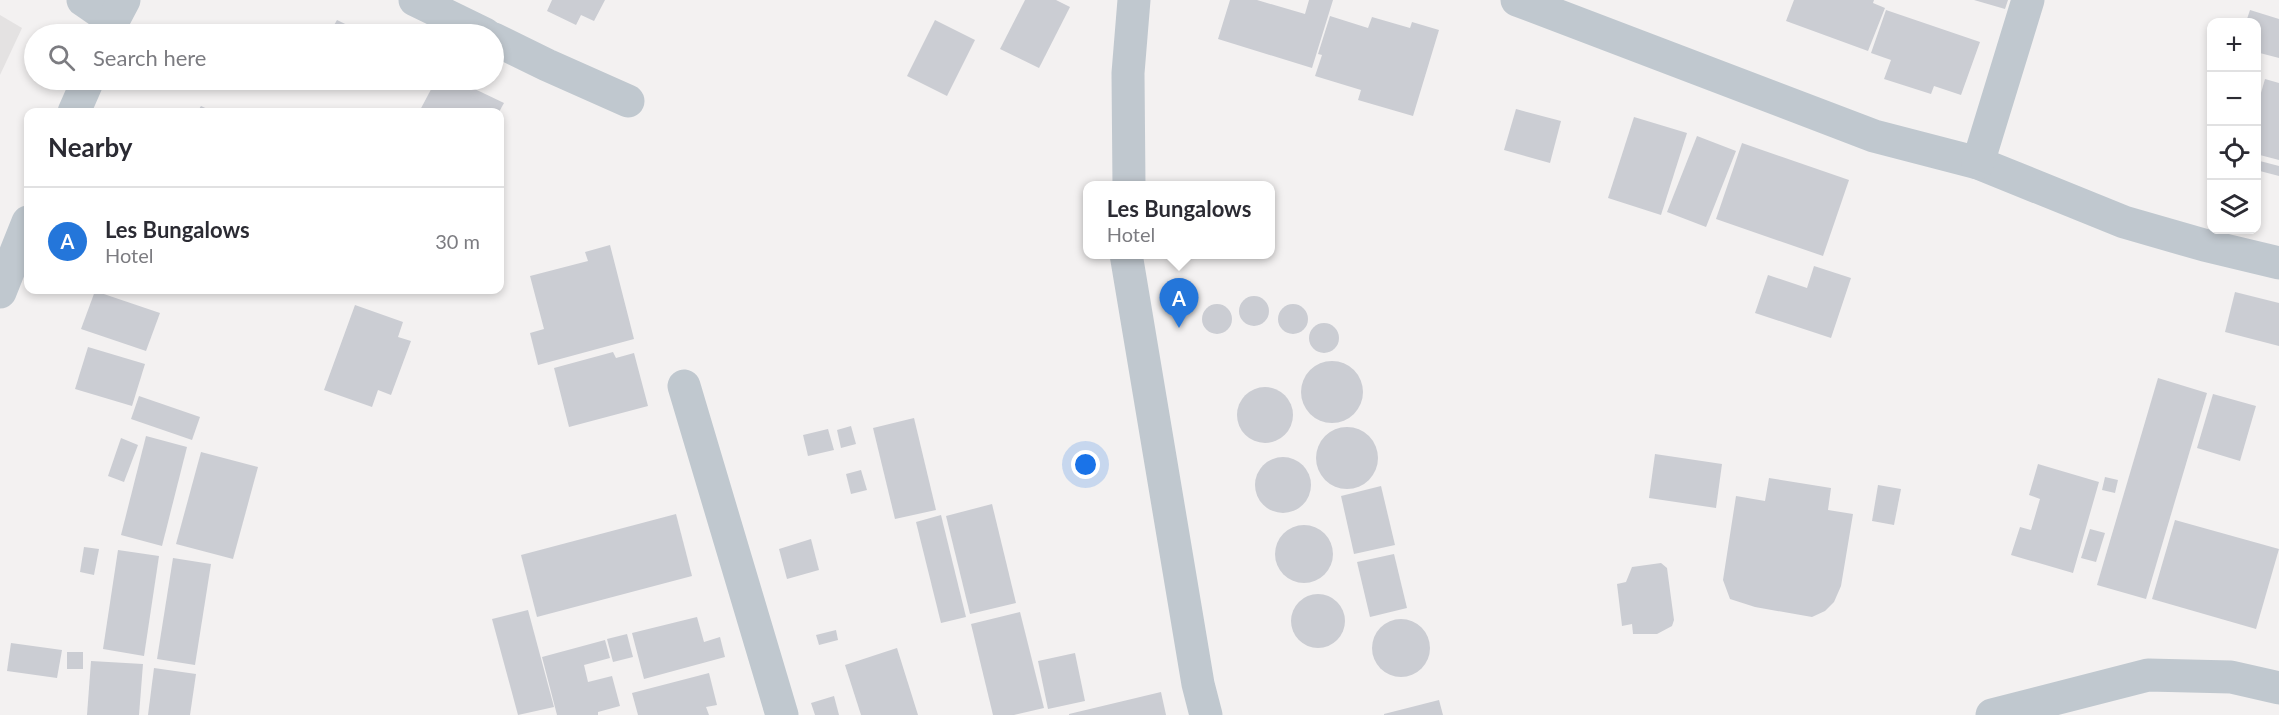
<!DOCTYPE html>
<meta charset="utf-8">
<style>
body{margin:0;font-family:Lato,sans-serif;background:#f7f7f7;color:#2b2b33}
.controls{position:absolute;right:18px;top:18px;display:grid;overflow:hidden;border-radius:12px;box-shadow:0 3px 9px #0003}
.controls button{width:54px;height:54px;display:grid;place-items:center;padding:0;border:0;border-bottom:2px solid #e1e1e2;background:#fff;color:#2b2b33;font:30px sans-serif}
.you{position:absolute;left:1086px;top:465px;width:21px;height:21px;margin:-15px;border:4px solid #fff;border-radius:50%;background:#1a73e8;box-shadow:0 0 0 9px #1a73e833}
.badge{display:grid;place-items:center;width:39px;height:39px;border-radius:50%;background:#2476da;color:#fff;font-size:20px;font-weight:700}
.pin{position:absolute;translate:-50% -50px;filter:drop-shadow(0 2px 3px #0008)}
.pin::after{content:'';position:absolute;top:32px;width:21px;height:18px;background:inherit;clip-path:polygon(0 0,100% 0,50% 100%)}
.popup{position:absolute;left:1083px;top:181px;width:192px;height:78px;box-sizing:border-box;display:grid;place-content:center;border-radius:12px;background:#fff;filter:drop-shadow(0 2px 4px #0005);font-size:20px;white-space:nowrap;color:#7c7c81}
.popup b{font-size:22px;color:#2b2b33}
.popup::after{content:'';position:absolute;left:50%;top:100%;margin-left:-12px;border:12px solid transparent;border-top-color:#fff}
.list{margin:0;padding:0;list-style:none}
h2{display:flex;justify-content:space-between;align-items:center;height:78px;margin:0;padding:0 24px;font-size:26px}
h2 small{font-size:20px;font-weight:400;color:#7c7c81}
.list li{display:grid;grid-template-columns:39px 1fr auto;gap:18px;align-items:center;box-sizing:border-box;height:108px;padding:0 24px;border-top:2px solid #e1e1e2}
.list b{display:block;font-size:22px;white-space:nowrap}
.list p{margin:0;font-size:20px;white-space:nowrap;color:#7c7c81}
.list em{font-size:20px;font-style:normal;color:#7c7c81}
.icon{flex:none;width:33px;height:33px;fill:none;stroke:currentColor;stroke-width:2;stroke-linecap:round;stroke-linejoin:round}
.map{position:relative;flex:none;width:2279px;height:715px;overflow:hidden}
.search{position:absolute;background:#fff;box-shadow:0 3px 9px #0003;left:24px;top:24px;width:480px;height:66px;display:flex;align-items:center;gap:15px;box-sizing:border-box;padding:0 21px;border-radius:33px;color:#7c7c81;font-size:22px}
.panel{position:absolute;background:#fff;box-shadow:0 3px 9px #0003;left:24px;top:108px;width:480px;height:186px;border-radius:12px}
.map>svg:first-child{display:block}
</style>
<div class="map">
<svg width="2279" height="715" viewBox="0 0 2279 715">
<rect width="100%" height="100%" fill="#f3f1f1"/>
<path fill="#e4e2e2" d="M 0,15 L 22,28 L 0,75 Z"/>
<g fill="#cbcdd3">
<path d="M 552,0 L 605,0 L 594,21 L 581,15 L 576,25 L 547,11 Z"/>
<path d="M 1025,0 L 1056,0 L 1070,7 L 1039,68 L 1000,49 Z"/>
<path d="M 1230,0 L 1257,0 L 1305,14 L 1309,0 L 1333,0 L 1312,68 L 1218,39 Z"/>
<path d="M 1794,0 L 1874,0 L 1873,3 L 1885,8 L 1868,51 L 1786,21 Z"/>
<path d="M 1974,0 L 2008,0 L 2005,9 Z"/>
<path d="M 1886,10 L 1980,42 L 1961,95 L 1934,86 L 1931,94 L 1884,79 L 1891,60 L 1871,53 Z"/>
<path d="M 2250,10 L 2279,19 L 2279,58 L 2256,52 L 2256,22 L 2246,22 Z"/>
<path d="M 1330,16 L 1368,28 L 1372,17 L 1410,28 L 1412,22 L 1439,30 L 1413,116 L 1358,100 L 1361,90 L 1315,76 L 1322,55 L 1318,54 Z"/>
<path d="M 337,20 L 366,34 L 329,34 Z"/>
<path d="M 935,20 L 975,40 L 947,96 L 907,76 Z"/>
<path d="M 2265,79 L 2279,83 L 2279,160 L 2256,154 L 2256,110 Z"/>
<path d="M 436,80 L 456,80 L 504,103 L 499,112 L 419,112 Z"/>
<path d="M 201,106 L 214,112 L 197,112 Z"/>
<path d="M 1516,109 L 1561,121 L 1550,163 L 1504,150 Z"/>
<path d="M 1634,117 L 1687,133 L 1661,215 L 1608,198 Z"/>
<path d="M 1697,136 L 1736,151 L 1706,227 L 1667,212 Z"/>
<path d="M 1742,143 L 1849,180 L 1823,256 L 1716,219 Z"/>
<path d="M 2256,160 L 2279,166 L 2279,176 L 2256,170 Z"/>
<path d="M 610,245 L 634,339 L 538,365 L 530,333 L 544,329 L 530,276 L 588,261 L 585,252 Z"/>
<path d="M 1814,266 L 1851,278 L 1831,338 L 1755,313 L 1768,275 L 1807,288 Z"/>
<path d="M 95,291 L 160,313 L 146,351 L 81,329 Z"/>
<path d="M 2235,292 L 2279,303 L 2279,346 L 2225,332 Z"/>
<circle cx="1254" cy="311" r="15"/>
<circle cx="1293" cy="319" r="15"/>
<circle cx="1217" cy="319" r="15"/>
<path d="M 355,305 L 403,322 L 398,337 L 411,341 L 391,395 L 378,390 L 372,407 L 324,390 Z"/>
<circle cx="1324" cy="338" r="15"/>
<path d="M 88,347 L 145,364 L 132,406 L 75,389 Z"/>
<path d="M 613,352 L 616,358 L 634,353 L 648,406 L 569,427 L 554,368 Z"/>
<circle cx="1332" cy="392" r="31"/>
<path d="M 2158,378 L 2207,393 L 2146,599 L 2097,585 Z"/>
<circle cx="1265" cy="415" r="28"/>
<path d="M 2213,394 L 2256,406 L 2240,461 L 2197,448 Z"/>
<path d="M 139,396 L 200,417 L 192,440 L 131,419 Z"/>
<path d="M 914,418 L 936,510 L 895,519 L 873,428 Z"/>
<path d="M 851,426 L 856,444 L 841,448 L 837,430 Z"/>
<circle cx="1347" cy="458" r="31"/>
<path d="M 828,429 L 834,450 L 808,456 L 803,435 Z"/>
<path d="M 146,436 L 187,447 L 162,546 L 121,535 Z"/>
<path d="M 121,438 L 138,445 L 124,482 L 108,476 Z"/>
<path d="M 201,452 L 258,467 L 233,559 L 176,544 Z"/>
<path d="M 1655,454 L 1722,464 L 1716,508 L 1649,498 Z"/>
<circle cx="1283" cy="485" r="28"/>
<path d="M 2038,464 L 2099,482 L 2073,573 L 2011,555 L 2020,527 L 2031,530 L 2040,499 L 2029,495 Z"/>
<path d="M 861,470 L 867,490 L 851,494 L 846,474 Z"/>
<path d="M 2105,477 L 2118,480 L 2115,493 L 2102,490 Z"/>
<path d="M 1769,478 L 1831,488 L 1828,510 L 1853,514 L 1841,586 L 1834,602 L 1825,611 L 1812,617 L 1755,607 L 1730,599 L 1723,580 L 1736,496 L 1765,501 Z"/>
<path d="M 1878,485 L 1901,489 L 1894,525 L 1872,521 Z"/>
<path d="M 1381,486 L 1395,545 L 1354,554 L 1341,496 Z"/>
<path d="M 992,504 L 1016,603 L 970,614 L 946,516 Z"/>
<path d="M 676,514 L 692,576 L 537,617 L 521,555 Z"/>
<path d="M 941,515 L 966,617 L 941,623 L 916,522 Z"/>
<path d="M 2175,520 L 2279,549 L 2256,629 L 2152,599 Z"/>
<circle cx="1304" cy="554" r="29"/>
<path d="M 2090,529 L 2105,533 L 2096,562 L 2081,558 Z"/>
<path d="M 811,539 L 819,570 L 787,579 L 779,549 Z"/>
<path d="M 84,547 L 99,549 L 94,575 L 80,572 Z"/>
<path d="M 118,550 L 159,556 L 144,656 L 103,649 Z"/>
<path d="M 1394,554 L 1407,608 L 1370,617 L 1357,562 Z"/>
<path d="M 173,558 L 211,564 L 195,665 L 157,659 Z"/>
<path d="M 1661,563 L 1667,568 L 1674,620 L 1672,626 L 1657,634 L 1633,634 L 1632,624 L 1622,626 L 1617,584 L 1626,582 L 1632,567 Z"/>
<circle cx="1318" cy="621" r="27"/>
<path d="M 528,610 L 554,707 L 518,715 L 492,619 Z"/>
<path d="M 1020,612 L 1044,708 L 1014,715 L 993,715 L 971,624 Z"/>
<path d="M 697,617 L 704,642 L 720,637 L 725,657 L 644,679 L 632,633 Z"/>
<circle cx="1401" cy="648" r="29"/>
<path d="M 836,630 L 838,640 L 819,645 L 816,635 Z"/>
<path d="M 627,634 L 633,657 L 613,662 L 607,639 Z"/>
<path d="M 605,640 L 610,658 L 584,665 L 588,682 L 612,676 L 620,706 L 598,712 L 598,715 L 557,715 L 542,657 Z"/>
<path d="M 11,643 L 62,650 L 57,678 L 7,671 Z"/>
<path d="M 897,648 L 918,715 L 861,715 L 845,665 Z"/>
<rect x="67" y="652" width="16" height="17"/>
<path d="M 1075,653 L 1085,701 L 1048,709 L 1038,661 Z"/>
<path d="M 91,661 L 143,664 L 139,715 L 87,715 Z"/>
<path d="M 154,668 L 196,674 L 190,715 L 148,715 Z"/>
<path d="M 709,673 L 717,705 L 706,707 L 709,715 L 638,715 L 632,693 Z"/>
<path d="M 1161,692 L 1166,715 L 1069,715 L 1069,714 Z"/>
<path d="M 834,696 L 839,715 L 815,715 L 811,703 Z"/>
<path d="M 1439,700 L 1443,715 L 1384,715 L 1384,714 Z"/>
</g>
<g fill="none" stroke-linecap="round" stroke-linejoin="round">
<g stroke="#c0c8cf" stroke-width="33">
<path d="M 83,0 L 112,20"/>
<path d="M 415,0 L 485,34"/>
<path d="M 1517,0 L 1874,136 L 1978,163 L 2124,222 L 2204,245 L 2279,263"/>
<path d="M 106,34 L 124,0"/>
<path d="M 494,39 L 547,65 L 628,101"/>
<path d="M 74,112 L 88,80"/>
<path d="M 1978,163 L 2028,0"/>
<path d="M 1129,186 L 1128,73 L 1134,0"/>
<path d="M 1126,254 L 1198,684 L 1206,715"/>
<path d="M 0,292 L 28,222"/>
<path d="M 684,386 L 782,715"/>
<path d="M 1992,715 L 2148,675 L 2231,677 L 2279,688"/>
</g>
</g>
</svg>
<div class="controls">
<button>+</button>
<button>−</button>
<button><svg class="icon" aria-label="locate" viewBox="0 0 24 24"><circle cx="12" cy="12" r="6"/><path d="M12 2v4M12 18v4M2 12h4M18 12h4"/></svg></button>
<button><svg class="icon" aria-label="layers" viewBox="0 0 24 24"><path d="M12 4l9 5-9 5-9-5zM3 14l9 5 9-5"/></svg></button>
</div>
<div class="you"></div>
<div class="pin badge" style="left:1179px;top:328px">A</div>
<div class="popup"><b>Les Bungalows</b>Hotel</div>
<div class="search"><svg class="icon" aria-label="search" viewBox="0 0 24 24"><circle cx="10" cy="10" r="6"/><path d="M15 15l6 6"/></svg>Search here</div>
<section class="panel">
<h2>Nearby<small></small></h2>
<ul class="list">
<li><span class="badge">A</span><div><b>Les Bungalows</b><p>Hotel</p></div><em>30 m</em></li>
</ul>
</section>
</div>
